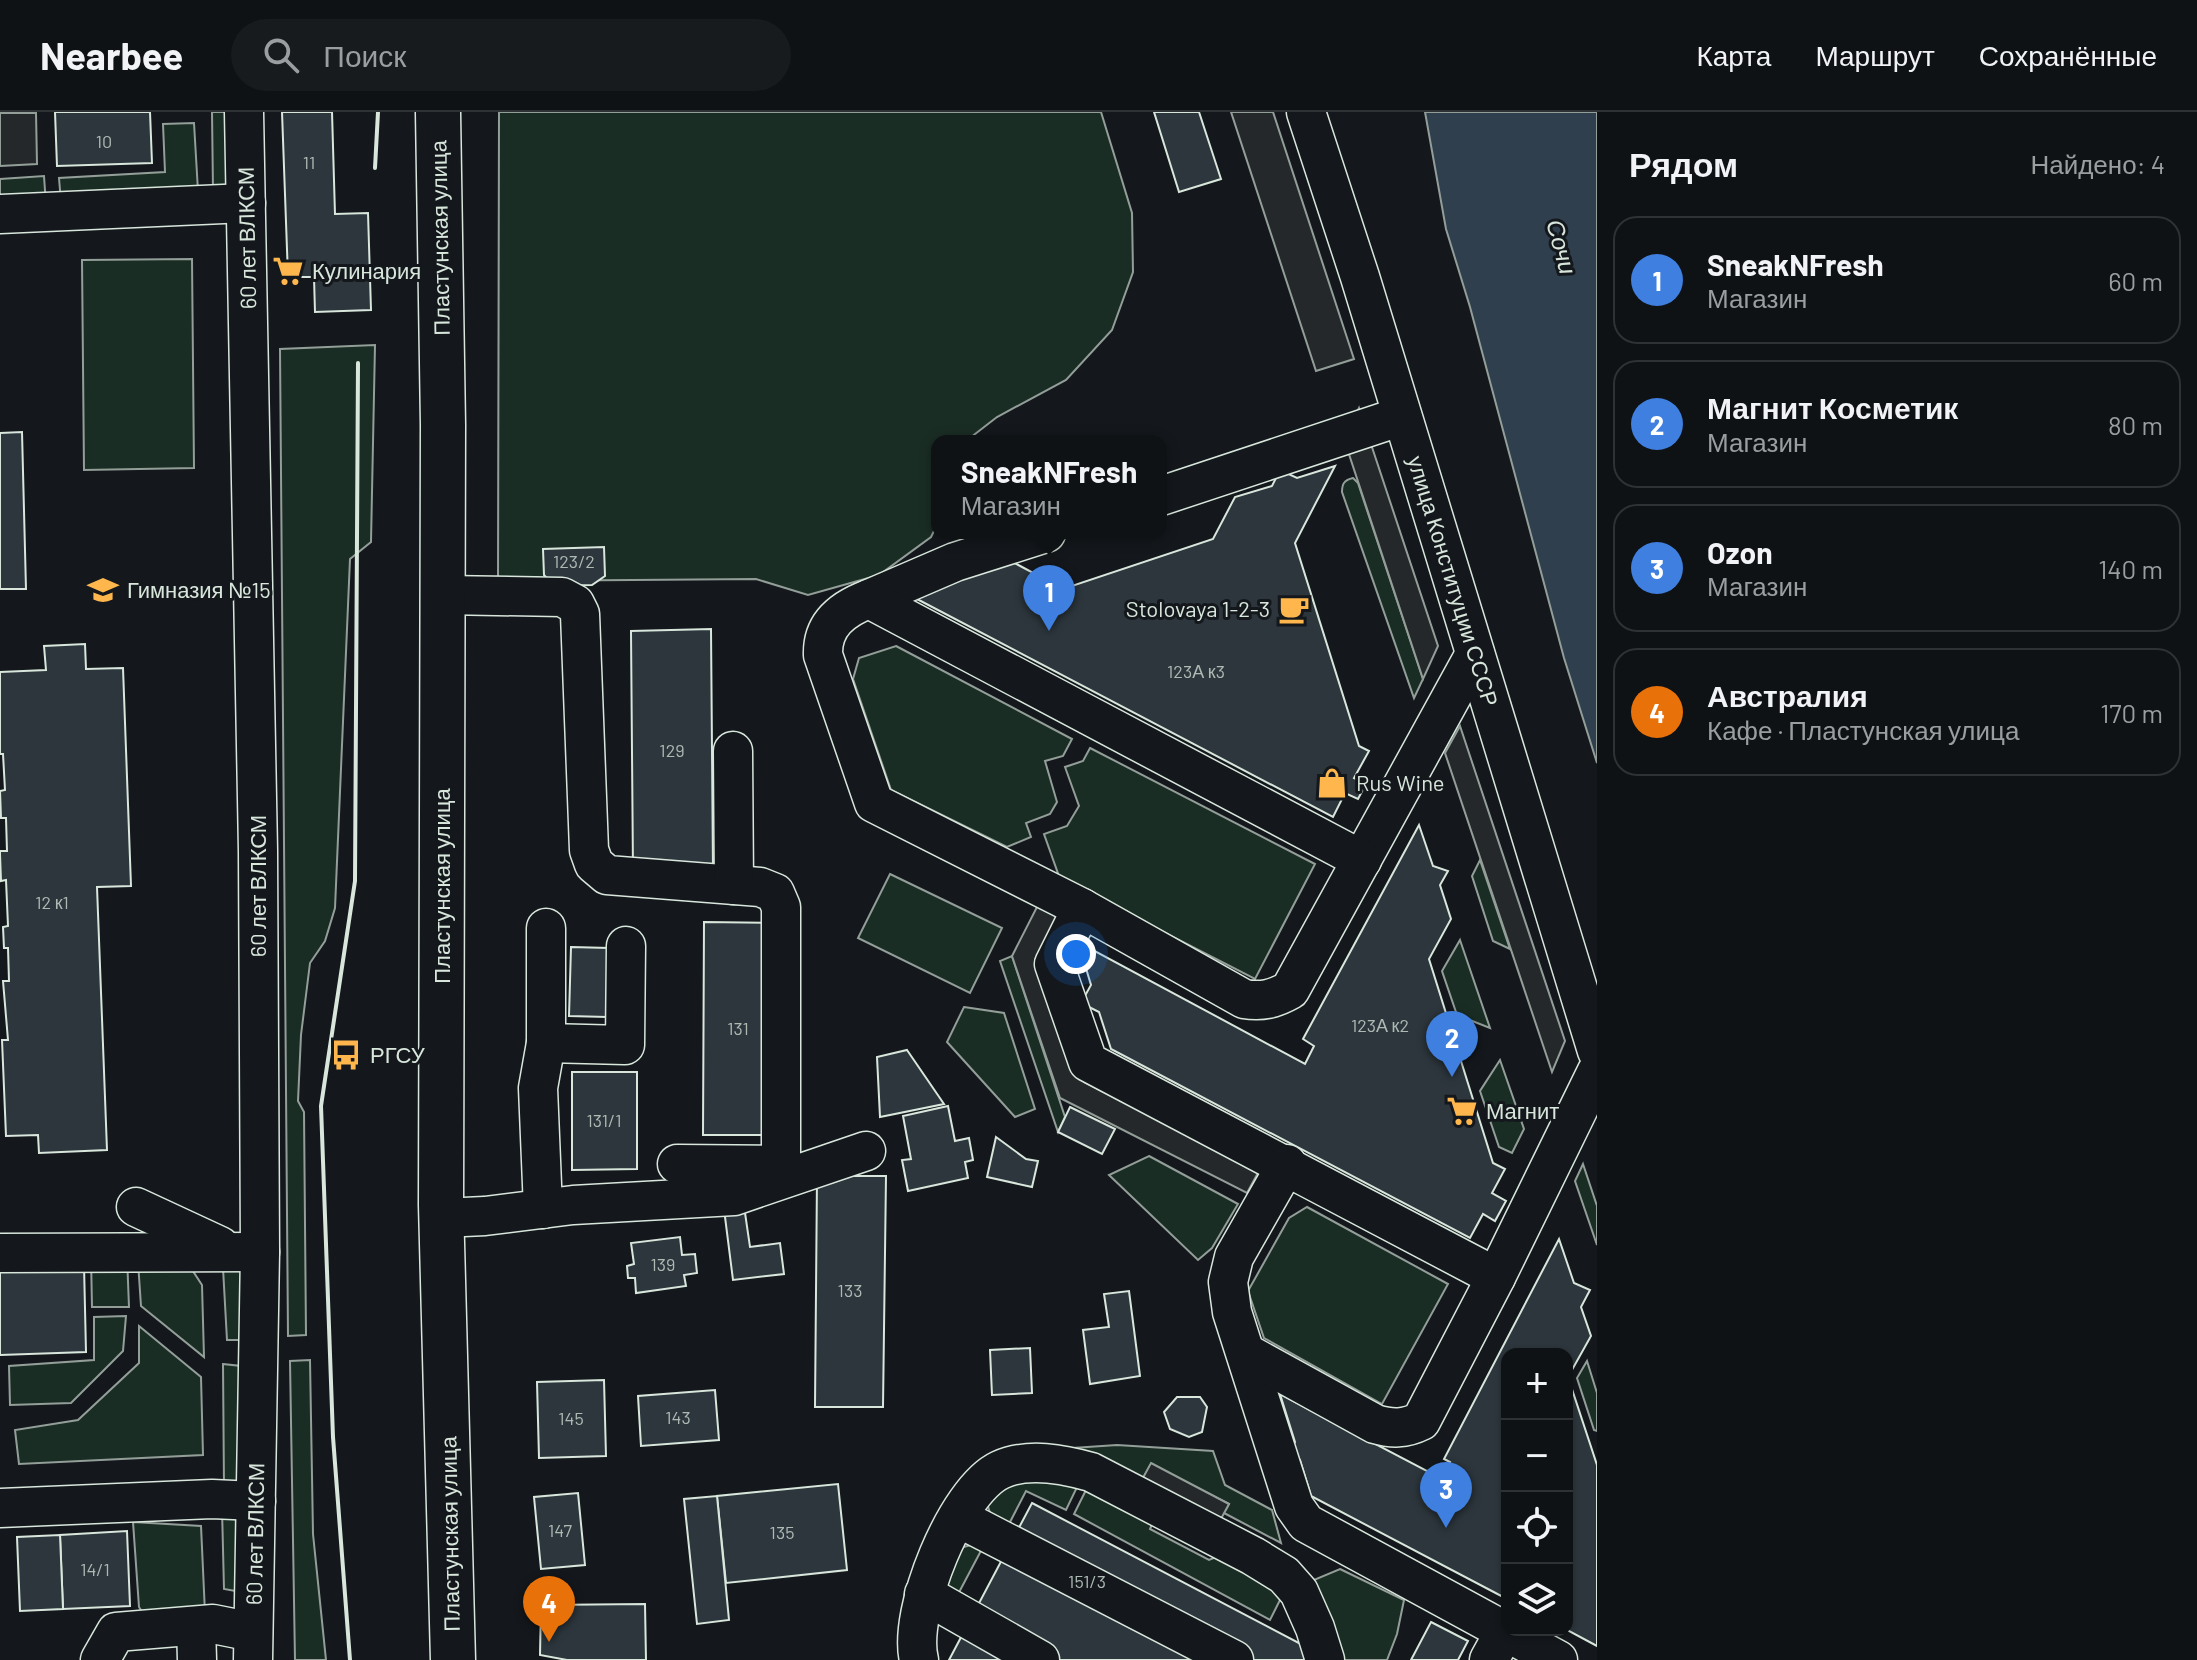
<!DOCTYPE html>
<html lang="ru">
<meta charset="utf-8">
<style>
body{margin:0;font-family:Barlow,sans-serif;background:#181b1e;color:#f1f3f6}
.controls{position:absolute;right:24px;bottom:24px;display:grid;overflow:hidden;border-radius:16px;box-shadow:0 2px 6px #0004}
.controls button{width:72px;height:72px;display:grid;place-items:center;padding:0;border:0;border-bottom:2px solid #2f3234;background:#0f1215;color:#f1f3f6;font:40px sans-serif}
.you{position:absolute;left:1076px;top:842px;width:28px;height:28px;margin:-20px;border:6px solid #fff;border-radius:50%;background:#1a73e8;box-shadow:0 0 0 12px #1a73e833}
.badge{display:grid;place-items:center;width:52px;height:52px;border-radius:50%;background:#b45309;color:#fff;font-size:26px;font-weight:700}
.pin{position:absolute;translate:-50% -66px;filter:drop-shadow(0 2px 4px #0008)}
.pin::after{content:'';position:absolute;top:42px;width:28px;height:24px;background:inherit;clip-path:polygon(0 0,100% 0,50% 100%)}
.popup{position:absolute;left:931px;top:323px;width:236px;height:104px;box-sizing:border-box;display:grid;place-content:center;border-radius:16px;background:#0f1215;filter:drop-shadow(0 2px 6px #0005);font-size:26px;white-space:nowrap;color:#9b9ea0}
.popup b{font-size:30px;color:#f1f3f6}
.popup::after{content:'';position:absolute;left:50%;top:100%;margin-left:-16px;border:16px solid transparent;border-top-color:#0f1215}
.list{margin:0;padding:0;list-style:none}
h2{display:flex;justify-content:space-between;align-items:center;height:104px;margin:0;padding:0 32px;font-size:34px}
h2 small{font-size:26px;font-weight:400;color:#9b9ea0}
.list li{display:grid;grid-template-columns:52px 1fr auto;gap:24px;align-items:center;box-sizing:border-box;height:128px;margin:0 16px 16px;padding:0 16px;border:2px solid #2f3234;border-radius:24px}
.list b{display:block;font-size:30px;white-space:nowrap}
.list p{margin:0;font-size:26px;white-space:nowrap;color:#9b9ea0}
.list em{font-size:26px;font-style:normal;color:#9b9ea0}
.icon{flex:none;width:44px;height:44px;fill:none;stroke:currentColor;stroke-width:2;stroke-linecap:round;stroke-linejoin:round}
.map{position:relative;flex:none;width:1597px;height:1548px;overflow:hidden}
header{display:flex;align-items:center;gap:48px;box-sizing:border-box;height:112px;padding:0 40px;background:#0f1215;border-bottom:2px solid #2f3234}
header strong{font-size:38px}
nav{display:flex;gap:44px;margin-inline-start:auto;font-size:28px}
.search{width:560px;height:72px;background:#181b1e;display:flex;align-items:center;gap:20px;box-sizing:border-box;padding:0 28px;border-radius:44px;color:#9b9ea0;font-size:30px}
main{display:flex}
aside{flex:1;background:#0f1215}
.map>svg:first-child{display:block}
</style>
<header>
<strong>Nearbee</strong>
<div class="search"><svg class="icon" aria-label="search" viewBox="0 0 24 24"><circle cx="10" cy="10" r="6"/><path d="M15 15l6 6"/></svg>Поиск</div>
<nav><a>Карта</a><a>Маршрут</a><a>Сохранённые</a></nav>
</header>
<main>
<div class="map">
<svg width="1597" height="1548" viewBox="0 0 1597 1548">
<rect width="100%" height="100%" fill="#14181c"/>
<g fill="#1a2d24" stroke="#939e99" stroke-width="2">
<path d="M 212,0 L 234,0 L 235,79 L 213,79 Z"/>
<path d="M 499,0 L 1101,0 L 1132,101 L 1133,160 L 1112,218 L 1066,268 L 997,305 L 966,329 L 937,329 L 937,413 L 931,425 L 879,463 L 808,483 L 756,467 L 498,469 Z"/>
<path d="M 194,11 L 198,79 L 61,90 L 59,66 L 165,60 L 163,12 Z"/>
<path d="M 44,64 L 46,93 L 0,97 L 0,67 Z"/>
<path d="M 192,147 L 194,356 L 84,358 L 82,148 Z"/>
<path d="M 375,233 L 371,430 L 350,447 L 335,796 L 325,829 L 310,851 L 301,923 L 298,989 L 304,1000 L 306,1223 L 288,1224 L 280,237 Z"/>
<path d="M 1353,366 L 1358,371 L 1423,567 L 1414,586 L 1342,380 C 1342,372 1344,368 1353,366 Z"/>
<path d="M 896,534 L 1072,627 L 1063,644 L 1045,649 L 1057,690 L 1050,702 L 1026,711 L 1031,725 L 1007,735 L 891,678 L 853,567 L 859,546 Z"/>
<path d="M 1090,636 L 1315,752 L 1255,867 L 1060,767 L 1044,722 L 1067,714 L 1079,694 L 1065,655 L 1083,649 Z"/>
<path d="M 1480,748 L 1510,837 L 1493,829 L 1472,764 Z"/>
<path d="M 890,762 L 1002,816 L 970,881 L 858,826 Z"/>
<path d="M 1460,828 L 1490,916 L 1457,903 L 1442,859 Z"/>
<path d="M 1012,844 L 1065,1005 L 1058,1020 L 1000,849 Z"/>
<path d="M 964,895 L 1004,901 L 1035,997 L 1015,1005 L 947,930 Z"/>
<path d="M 1500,948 L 1524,1017 L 1512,1041 L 1499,1035 L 1480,979 Z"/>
<path d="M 1149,1044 L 1238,1092 L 1212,1136 L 1198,1148 L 1109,1063 Z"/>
<path d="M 1583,1052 L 1597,1094 L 1597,1133 L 1575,1069 Z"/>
<path d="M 1307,1095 L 1448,1172 L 1382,1292 L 1264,1226 L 1248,1179 L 1289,1106 Z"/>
<path d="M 127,1144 L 129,1195 L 92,1195 L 91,1146 Z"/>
<path d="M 138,1150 L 187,1150 L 202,1173 L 204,1245 L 141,1194 Z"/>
<path d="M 244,1153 L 247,1228 L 227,1228 L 223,1156 Z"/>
<path d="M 126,1204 L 123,1239 L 71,1291 L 10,1293 L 9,1254 L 94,1248 L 94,1205 Z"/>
<path d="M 139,1214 L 201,1265 L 203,1343 L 19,1352 L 15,1318 L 78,1308 L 139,1251 Z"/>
<path d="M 310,1248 L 313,1422 L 326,1548 L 295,1548 L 290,1249 Z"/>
<path d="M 1587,1249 L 1597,1281 L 1597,1319 L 1594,1318 L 1577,1266 Z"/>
<path d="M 223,1252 L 241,1254 L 240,1375 L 224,1375 Z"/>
<path d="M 1117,1333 L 1213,1339 L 1225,1373 L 1272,1398 L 1281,1431 L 1224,1401 L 1229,1392 L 1151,1352 L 1138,1375 L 1012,1340 Z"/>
<path d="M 1009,1369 L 1079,1371 L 1066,1398 L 1026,1379 L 1009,1412 L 990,1401 L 987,1391 Z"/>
<path d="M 1088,1374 L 1153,1410 L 1150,1417 L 1209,1448 L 1221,1443 L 1282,1484 L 1270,1508 L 1074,1402 Z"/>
<path d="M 222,1397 L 238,1397 L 241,1480 L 224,1477 Z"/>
<path d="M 133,1410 L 201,1414 L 205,1501 L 147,1507 L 139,1495 Z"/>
<path d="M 971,1433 L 983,1435 L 956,1486 L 947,1476 L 956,1437 Z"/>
<path d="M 1340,1457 L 1404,1488 L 1397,1522 L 1387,1548 L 1342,1548 L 1309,1470 Z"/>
</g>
<g fill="#24282b" stroke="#939e99" stroke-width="2">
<path d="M 1231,0 L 1273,0 L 1354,247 L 1316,259 Z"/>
<path d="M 0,1 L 36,1 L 37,52 L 0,54 Z"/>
<path d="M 1359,296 L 1438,534 L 1423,567 L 1344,327 Z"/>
<path d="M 1460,614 L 1565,929 L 1552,960 L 1445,641 Z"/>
<path d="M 1040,789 L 1068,804 L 1043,854 L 1084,970 L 1259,1059 L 1247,1081 L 1060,986 L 1012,844 Z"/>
<path d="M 1151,1351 L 1229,1392 L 1216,1416 L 1138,1375 Z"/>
</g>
<path fill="#2f3f4d" stroke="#939e99" stroke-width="2" d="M 1425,0 L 1597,0 L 1597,651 L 1564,546 L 1470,195 L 1446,117 Z"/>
<g fill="#2c363c" stroke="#d8e6dc" stroke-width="2">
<path d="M 55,0 L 150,0 L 152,51 L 57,54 Z"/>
<path d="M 282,0 L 332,0 L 335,102 L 368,101 L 371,198 L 315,200 L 314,165 L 288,165 Z"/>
<path d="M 1154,0 L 1199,0 L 1221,67 L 1179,80 Z"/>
<path d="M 22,320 L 26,477 L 0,477 L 0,321 Z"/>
<path d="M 1335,354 L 1295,431 L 1359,634 L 1369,639 L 1354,666 L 1366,672 L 1358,687 L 1345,681 L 1333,705 L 915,486 L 1009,448 L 1063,477 L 1213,427 L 1235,385 L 1272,374 L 1280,358 L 1297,366 Z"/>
<path d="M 604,435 L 605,464 L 592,473 L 554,474 L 544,463 L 543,437 Z"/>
<path d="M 711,517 L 713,759 L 633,760 L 631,519 Z"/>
<path d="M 85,532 L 86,557 L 123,556 L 131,774 L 97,775 L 107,1038 L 39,1041 L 38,1023 L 6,1024 L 2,928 L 8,928 L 3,869 L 9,869 L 8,836 L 4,836 L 3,815 L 8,814 L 6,768 L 1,769 L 0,742 L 0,739 L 7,739 L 6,706 L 1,706 L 0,679 L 5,678 L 3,642 L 0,642 L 0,560 L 46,558 L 44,534 Z"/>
<path d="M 1419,713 L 1433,754 L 1448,759 L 1440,773 L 1451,807 L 1429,847 L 1493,1051 L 1505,1057 L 1492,1081 L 1506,1089 L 1495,1109 L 1483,1102 L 1470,1126 L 1111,937 L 1099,900 L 1081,891 L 1091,873 L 1078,830 L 1305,952 L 1314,934 L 1303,927 Z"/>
<path d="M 704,810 L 773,811 L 771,1023 L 703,1023 Z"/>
<path d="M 571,835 L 609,836 L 607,905 L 569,904 Z"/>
<path d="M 907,938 L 944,992 L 880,1005 L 877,945 Z"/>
<path d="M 572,960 L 637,960 L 637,1057 L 572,1058 Z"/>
<path d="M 948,994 L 955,1029 L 969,1026 L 973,1048 L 965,1050 L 968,1066 L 908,1079 L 902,1048 L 911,1047 L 903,1004 Z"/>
<path d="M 1070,995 L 1115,1017 L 1102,1042 L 1058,1020 Z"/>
<path d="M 996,1025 L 1026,1047 L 1038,1049 L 1032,1075 L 987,1065 Z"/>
<path d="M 817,1064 L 886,1064 L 883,1295 L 815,1295 Z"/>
<path d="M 744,1094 L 750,1135 L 780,1131 L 784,1162 L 733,1168 L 724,1097 Z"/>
<path d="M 680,1125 L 682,1143 L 695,1142 L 697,1161 L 684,1163 L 686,1174 L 636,1181 L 635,1166 L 628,1166 L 627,1154 L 634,1152 L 631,1131 Z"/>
<path d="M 1559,1127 L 1574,1171 L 1590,1178 L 1581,1195 L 1591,1224 L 1568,1265 L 1597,1353 L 1597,1534 L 1567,1518 L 1567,1242 L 1507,1242 L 1507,1487 L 1311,1384 L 1300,1348 L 1288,1340 L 1295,1330 L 1280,1282 L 1442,1367 L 1450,1350 L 1444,1347 Z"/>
<path d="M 84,1153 L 86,1240 L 0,1243 L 0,1156 Z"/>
<path d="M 1129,1179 L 1140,1264 L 1090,1272 L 1083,1218 L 1109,1215 L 1104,1182 Z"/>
<path d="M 1030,1236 L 1032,1281 L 992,1283 L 990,1238 Z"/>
<path d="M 604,1268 L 606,1344 L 539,1346 L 537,1270 Z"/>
<path d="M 715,1278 L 719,1328 L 641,1334 L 638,1284 Z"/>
<path d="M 1177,1285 L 1200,1285 L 1207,1295 L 1202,1320 L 1189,1325 L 1170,1317 L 1164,1300 Z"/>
<path d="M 838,1372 L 847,1458 L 726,1471 L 717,1384 Z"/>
<path d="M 578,1381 L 585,1453 L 541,1457 L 534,1385 Z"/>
<path d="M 717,1384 L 729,1508 L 697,1512 L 684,1387 Z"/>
<path d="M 1032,1391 L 1316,1540 L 1312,1548 L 949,1548 Z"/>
<path d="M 127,1419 L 130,1494 L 63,1497 L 60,1423 Z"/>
<path d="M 60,1423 L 63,1497 L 20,1499 L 17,1425 Z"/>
<path d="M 645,1492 L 646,1548 L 567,1548 L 540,1543 L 541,1493 Z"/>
<path d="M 1431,1510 L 1468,1529 L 1458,1548 L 1411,1548 Z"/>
</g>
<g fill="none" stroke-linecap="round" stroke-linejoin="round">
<g stroke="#d8e6dc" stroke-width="41">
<g id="minor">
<path d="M 244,0 L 258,739 L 260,1140 L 253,1548"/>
<path d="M 1306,0 L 1360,165 L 1597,939"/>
<path d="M 0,102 L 246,91"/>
<path d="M 1161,384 L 1402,304"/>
<path d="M 443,483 L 562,485 L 575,492 L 580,502 L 589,738 L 594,752 L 607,763 L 760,775 L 775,781 L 781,795 L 781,1053 L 677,1052"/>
<path d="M 869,487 L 955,450 L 1046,421"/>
<path d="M 1475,542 L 1290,878 C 1274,887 1262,890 1244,887 L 1082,796 L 1054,852 L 1088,950 L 1496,1165"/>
<path d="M 733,639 L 734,773"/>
<path d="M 1082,796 L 874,691 L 823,543 C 822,513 842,497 869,487 L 1362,748"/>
<path d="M 546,931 L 625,933 L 626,834"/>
<path d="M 1287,1052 L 1234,1145 L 1228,1170 L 1232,1200 L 1294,1394 L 1306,1411 L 1558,1548"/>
<path d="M 136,1095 L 220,1134"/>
<path d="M 543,1097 L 538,976 L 546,931 L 546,816"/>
<path d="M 442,1106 L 485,1104 L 573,1093 L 734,1084 L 866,1039"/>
<path d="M 0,1141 L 260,1140"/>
<path d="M 1246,1241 L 1375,1312 C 1392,1317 1405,1317 1421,1309 L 1496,1165 L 1597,959"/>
<path d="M 0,1396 L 212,1387 L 256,1389"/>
<path d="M 959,1406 L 1234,1548"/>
<path d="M 924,1482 L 1040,1548"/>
<path d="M 196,1514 L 197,1548"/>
<path d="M 100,1548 L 116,1520 L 213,1512 L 253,1520"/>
<path d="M 919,1548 C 907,1500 956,1379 1000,1358 C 1028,1345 1063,1352 1091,1360 L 1253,1444 L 1284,1463 L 1299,1480 L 1315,1516 L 1325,1548"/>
<path d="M 1489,1548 L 1505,1519"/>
</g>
</g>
<g stroke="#d8e6dc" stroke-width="47">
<path id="major" d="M 438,0 L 443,313 L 441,1093 L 453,1548"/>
</g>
<use href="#minor" stroke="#14181c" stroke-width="38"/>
<use href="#major" stroke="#14181c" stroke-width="44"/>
<g stroke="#d8e6dc" stroke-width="4">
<path d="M 375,56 L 378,0"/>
<path d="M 350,1548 L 333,1325 L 321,994 L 355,769 L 358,251"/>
</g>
</g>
<defs>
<g id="supermarket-bare" transform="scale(2.4)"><path d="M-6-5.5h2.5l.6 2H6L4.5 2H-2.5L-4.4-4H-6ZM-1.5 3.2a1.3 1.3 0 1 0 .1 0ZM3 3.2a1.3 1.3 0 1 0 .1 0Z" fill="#ffb74d" stroke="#14181c" stroke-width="2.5" paint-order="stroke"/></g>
<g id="school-bare" transform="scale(2.4)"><path d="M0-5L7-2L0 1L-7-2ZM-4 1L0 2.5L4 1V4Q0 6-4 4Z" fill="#ffb74d" stroke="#14181c" stroke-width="2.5" paint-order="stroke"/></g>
<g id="cafe-bare" transform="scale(2.4)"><path d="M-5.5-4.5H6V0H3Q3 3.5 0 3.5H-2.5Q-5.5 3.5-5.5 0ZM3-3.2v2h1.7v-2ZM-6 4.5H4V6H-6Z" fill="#ffb74d" stroke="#14181c" stroke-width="2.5" paint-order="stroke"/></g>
<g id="shop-bare" transform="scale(2.4)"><path d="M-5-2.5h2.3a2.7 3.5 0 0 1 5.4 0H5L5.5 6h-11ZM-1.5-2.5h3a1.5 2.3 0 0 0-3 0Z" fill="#ffb74d" stroke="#14181c" stroke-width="2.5" paint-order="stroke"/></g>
<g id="bus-bare" transform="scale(2.4)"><path d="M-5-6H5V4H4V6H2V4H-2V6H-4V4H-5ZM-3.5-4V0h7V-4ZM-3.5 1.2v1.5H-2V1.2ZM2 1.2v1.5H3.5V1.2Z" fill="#ffb74d" stroke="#14181c" stroke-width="2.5" paint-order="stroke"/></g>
</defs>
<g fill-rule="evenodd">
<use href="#supermarket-bare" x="288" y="159"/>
<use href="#school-bare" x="103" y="478"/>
<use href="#cafe-bare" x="1294" y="497"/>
<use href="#shop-bare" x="1332" y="671"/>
<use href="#bus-bare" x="346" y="943"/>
<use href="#supermarket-bare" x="1462" y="999"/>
</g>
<g text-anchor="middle" stroke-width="6" stroke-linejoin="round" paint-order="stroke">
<g font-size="18" fill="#adbab4">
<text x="104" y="36">10</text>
<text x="309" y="57">11</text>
<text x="574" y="456">123/2</text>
<text x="1196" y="566">123А к3</text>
<text x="672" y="645">129</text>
<text x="52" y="797">12 к1</text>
<text x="1380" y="920">123А к2</text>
<text x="738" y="923">131</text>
<text x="604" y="1015">131/1</text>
<text x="663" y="1159">139</text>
<text x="850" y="1185">133</text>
<text x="678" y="1312">143</text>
<text x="571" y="1313">145</text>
<text x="560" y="1425">147</text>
<text x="782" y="1427">135</text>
<text x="95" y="1464">14/1</text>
<text x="1087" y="1476">151/3</text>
</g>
<g font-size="22" fill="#d8e6dc" stroke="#14181c">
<text transform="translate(247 126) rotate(-91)" y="8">60 лет ВЛКСМ</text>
<text transform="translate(440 126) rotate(-91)" y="8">Пластунская улица</text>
<text transform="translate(1453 469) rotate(73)" y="8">улица Конституции СССР</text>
<text transform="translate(258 774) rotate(-90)" y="8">60 лет ВЛКСМ</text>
<text transform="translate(442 774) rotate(-90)" y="8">Пластунская улица</text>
<text transform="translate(255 1422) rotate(-89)" y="8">60 лет ВЛКСМ</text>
<text transform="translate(450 1422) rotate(-91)" y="8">Пластунская улица</text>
</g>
<g font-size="22" fill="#d8e6dc" stroke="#14181c" text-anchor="start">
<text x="312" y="167">Кулинария</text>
<text x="127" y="486">Гимназия №15</text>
<text x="1270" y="505" text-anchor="end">Stolovaya 1-2-3</text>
<text x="1356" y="679">Rus Wine</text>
<text x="370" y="951">РГСУ</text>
<text x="1486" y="1007">Магнит</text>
</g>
<g font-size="24" font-style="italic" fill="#d8e6dc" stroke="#14181c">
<text transform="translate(1561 135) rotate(75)" y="8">Сочи</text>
</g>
</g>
</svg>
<div class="controls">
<button>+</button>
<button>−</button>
<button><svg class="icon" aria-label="locate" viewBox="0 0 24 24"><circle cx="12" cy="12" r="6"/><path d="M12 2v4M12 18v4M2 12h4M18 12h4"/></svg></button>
<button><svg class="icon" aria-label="layers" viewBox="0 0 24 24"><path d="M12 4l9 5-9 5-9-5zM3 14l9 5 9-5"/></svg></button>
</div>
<div class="you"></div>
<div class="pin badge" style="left:1049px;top:519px;background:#3f7fe0">1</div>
<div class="popup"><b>SneakNFresh</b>Магазин</div>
<div class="pin badge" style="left:1452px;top:965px;background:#3f7fe0">2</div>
<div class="pin badge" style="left:1446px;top:1416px;background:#3f7fe0">3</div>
<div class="pin badge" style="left:549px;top:1530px;background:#e8710a">4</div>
</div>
<aside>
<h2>Рядом<small>Найдено: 4</small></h2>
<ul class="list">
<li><span class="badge" style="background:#3f7fe0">1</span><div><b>SneakNFresh</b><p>Магазин</p></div><em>60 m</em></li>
<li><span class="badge" style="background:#3f7fe0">2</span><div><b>Магнит Косметик</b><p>Магазин</p></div><em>80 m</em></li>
<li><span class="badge" style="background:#3f7fe0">3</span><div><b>Ozon</b><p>Магазин</p></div><em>140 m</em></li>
<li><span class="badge" style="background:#e8710a">4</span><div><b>Австралия</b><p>Кафе · Пластунская улица</p></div><em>170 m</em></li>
</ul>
</aside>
</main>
